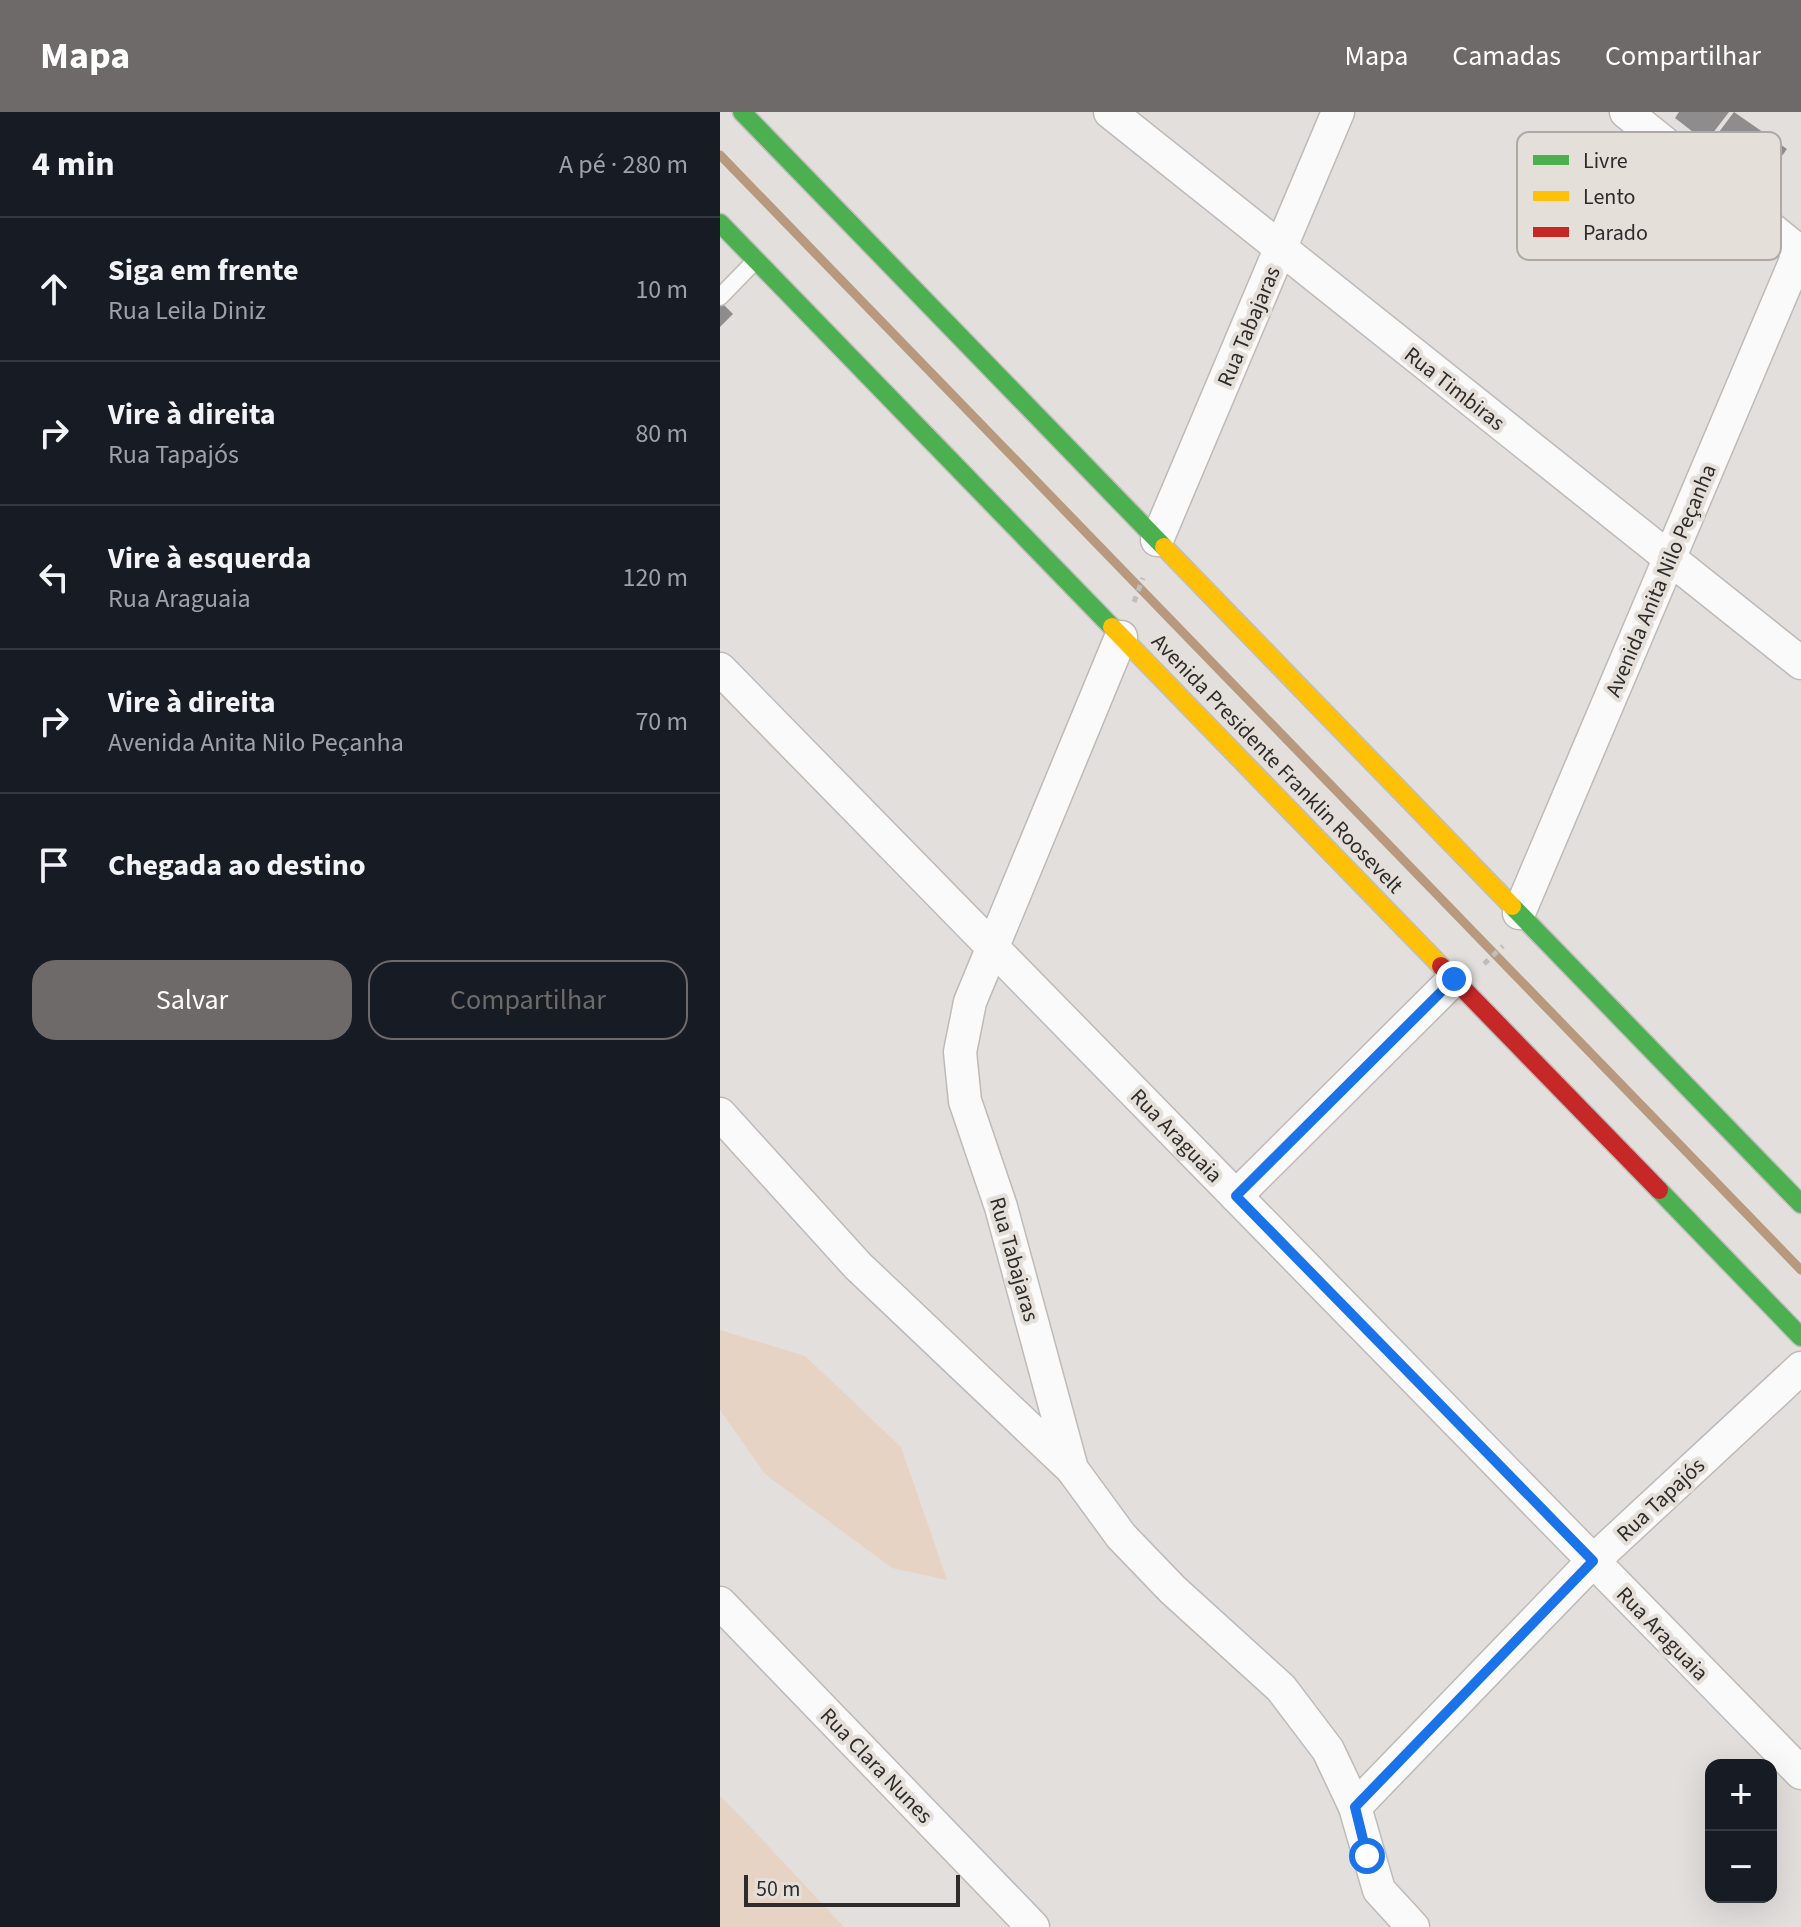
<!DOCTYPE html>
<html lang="pt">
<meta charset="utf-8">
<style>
body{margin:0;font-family:"Source Sans 3",sans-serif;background:#242831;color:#f1f3f6}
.controls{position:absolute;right:24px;bottom:24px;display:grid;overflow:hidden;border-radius:16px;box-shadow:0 8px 32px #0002}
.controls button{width:72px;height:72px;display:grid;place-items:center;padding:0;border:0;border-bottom:2px solid #363941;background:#171b24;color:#f1f3f6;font:40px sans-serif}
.scale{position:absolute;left:24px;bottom:20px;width:216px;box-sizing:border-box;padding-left:8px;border:4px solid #2e2b2a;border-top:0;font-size:22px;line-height:28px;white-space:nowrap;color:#2e2b2a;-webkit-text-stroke:6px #e5dfda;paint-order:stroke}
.stop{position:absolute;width:24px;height:24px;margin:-18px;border:6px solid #1a73e8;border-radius:50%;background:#fff}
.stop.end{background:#1a73e8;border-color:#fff;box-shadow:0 2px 8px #0008}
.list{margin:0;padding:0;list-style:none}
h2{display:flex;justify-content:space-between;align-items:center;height:104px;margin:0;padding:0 32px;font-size:34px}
h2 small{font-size:26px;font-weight:400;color:#9ea1a6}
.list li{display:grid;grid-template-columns:52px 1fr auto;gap:24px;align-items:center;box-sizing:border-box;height:144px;padding:0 32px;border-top:2px solid #363941}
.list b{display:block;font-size:30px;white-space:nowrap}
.list p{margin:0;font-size:26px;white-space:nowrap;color:#9ea1a6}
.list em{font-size:26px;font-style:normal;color:#9ea1a6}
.actions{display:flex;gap:16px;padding:24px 32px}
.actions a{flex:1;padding:18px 0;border:2px solid #6d6a69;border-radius:24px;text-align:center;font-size:28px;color:#6d6a69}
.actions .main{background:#6d6a69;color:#fff}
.icon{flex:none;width:44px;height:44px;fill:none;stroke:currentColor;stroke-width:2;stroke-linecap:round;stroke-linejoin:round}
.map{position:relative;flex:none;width:1081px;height:1815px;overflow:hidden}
header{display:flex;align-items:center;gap:48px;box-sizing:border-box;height:112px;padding:0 40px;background:#6d6a69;color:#fff}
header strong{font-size:38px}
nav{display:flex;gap:44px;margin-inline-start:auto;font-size:28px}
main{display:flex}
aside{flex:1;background:#171b24}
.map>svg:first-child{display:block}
</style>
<header>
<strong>Mapa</strong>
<nav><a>Mapa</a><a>Camadas</a><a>Compartilhar</a></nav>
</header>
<main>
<aside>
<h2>4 min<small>A pé · 280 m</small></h2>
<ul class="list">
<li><svg class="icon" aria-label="ahead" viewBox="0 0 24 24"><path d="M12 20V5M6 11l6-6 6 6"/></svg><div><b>Siga em frente</b><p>Rua Leila Diniz</p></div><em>10 m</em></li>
<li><svg class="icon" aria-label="right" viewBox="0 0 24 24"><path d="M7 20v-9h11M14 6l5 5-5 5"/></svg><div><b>Vire à direita</b><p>Rua Tapajós</p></div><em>80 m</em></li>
<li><svg class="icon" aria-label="left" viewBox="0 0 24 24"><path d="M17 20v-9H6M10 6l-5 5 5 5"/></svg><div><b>Vire à esquerda</b><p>Rua Araguaia</p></div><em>120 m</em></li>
<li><svg class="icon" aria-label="right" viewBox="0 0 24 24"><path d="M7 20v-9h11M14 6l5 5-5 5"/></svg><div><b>Vire à direita</b><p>Avenida Anita Nilo Peçanha</p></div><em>70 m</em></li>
<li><svg class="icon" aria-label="arrive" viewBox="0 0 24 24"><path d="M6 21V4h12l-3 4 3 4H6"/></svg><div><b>Chegada ao destino</b></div></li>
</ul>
<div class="actions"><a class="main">Salvar</a><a>Compartilhar</a></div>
</aside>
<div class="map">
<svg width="1081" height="1815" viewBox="0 0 1081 1815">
<rect width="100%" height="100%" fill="#e2dfdd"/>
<g fill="#e6d3c4">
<path d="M 0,1218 L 85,1244 L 181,1335 L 227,1468 L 172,1456 L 45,1362 L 0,1298 Z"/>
<path d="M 0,1684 L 18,1702 L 124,1815 L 0,1815 Z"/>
</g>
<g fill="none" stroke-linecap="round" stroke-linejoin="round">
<path stroke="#b8997e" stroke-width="9" d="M 0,43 L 1081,1158"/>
</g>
<g fill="#8e8c8d">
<path d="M 959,0 L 1009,0 L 986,30 L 955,6 Z"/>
<path d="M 1014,0 L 1067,37 L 1039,75 L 987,36 Z"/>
<path d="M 0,189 L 13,202 L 0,215 Z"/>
</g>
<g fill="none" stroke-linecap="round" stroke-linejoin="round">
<g stroke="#bdbbb9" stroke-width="19">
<path id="lane" d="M 0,185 L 35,149"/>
</g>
<g stroke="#bdbbb9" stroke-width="35">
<g id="street">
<path d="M 390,0 L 1081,551"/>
<path d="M 906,0 L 1081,141"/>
<path d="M 437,428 L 618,0"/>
<path d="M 401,525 L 250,890 L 240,940 L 245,989 L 281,1095 L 352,1357 L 401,1424 L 453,1478 L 561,1576 L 608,1638 L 635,1695 L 659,1778 L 693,1815"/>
<path d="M 0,557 L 1081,1661"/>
<path d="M 799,801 L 1081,136"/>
<path d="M 0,1002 L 138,1154 L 352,1357"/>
<path d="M 516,1084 L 734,867"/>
<path d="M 0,1491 L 313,1815"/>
<path d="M 635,1695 L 873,1449 L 1081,1256"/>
</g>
</g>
<g stroke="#bfbebd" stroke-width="21">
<g id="fast">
<path d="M 22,0 L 444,435"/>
<path d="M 0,111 L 392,515"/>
<path d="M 792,794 L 1081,1092"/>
<path d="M 939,1078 L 1081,1225"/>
</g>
</g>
<g stroke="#bfbebd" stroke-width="21">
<g id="slow">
<path d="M 444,435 L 792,794"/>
<path d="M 392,515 L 721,854"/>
</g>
</g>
<g stroke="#bfbebd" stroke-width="21">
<path id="jam" d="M 721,854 L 939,1078"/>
</g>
<g stroke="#bfbebe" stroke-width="5" stroke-dasharray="6 6" stroke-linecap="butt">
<path d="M 414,490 L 423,466"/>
<path d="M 764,852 L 783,834"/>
</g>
<use href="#lane" stroke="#fbfafa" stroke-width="16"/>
<use href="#street" stroke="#fbfafa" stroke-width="32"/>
<use href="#fast" stroke="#4caf50" stroke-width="18"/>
<use href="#slow" stroke="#ffc107" stroke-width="18"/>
<use href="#jam" stroke="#c62828" stroke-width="18"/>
</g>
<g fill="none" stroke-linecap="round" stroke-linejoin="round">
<path stroke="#1a73e8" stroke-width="10" d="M 647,1744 L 635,1695 L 873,1449 L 516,1084 L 734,867"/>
</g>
<g text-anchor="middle" stroke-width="8" stroke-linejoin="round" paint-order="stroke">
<g font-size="22" fill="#2e2b2a" stroke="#e5dfda">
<text transform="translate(528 214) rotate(-67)" y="8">Rua Tabajaras</text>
<text transform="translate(735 276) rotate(38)" y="8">Rua Timbiras</text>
<text transform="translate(940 468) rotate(-67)" y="8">Avenida Anita Nilo Peçanha</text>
<text transform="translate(558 651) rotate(46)" y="8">Avenida Presidente Franklin Roosevelt</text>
<text transform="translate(457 1023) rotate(46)" y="8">Rua Araguaia</text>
<text transform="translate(295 1147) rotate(74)" y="8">Rua Tabajaras</text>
<text transform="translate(940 1387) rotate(-43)" y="8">Rua Tapajós</text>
<text transform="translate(943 1521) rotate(46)" y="8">Rua Araguaia</text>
<text transform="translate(157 1653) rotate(46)" y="8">Rua Clara Nunes</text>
</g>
</g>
<rect x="797" y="20" width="264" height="128" rx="12" fill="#e5dfda" stroke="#aea9a5" stroke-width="2"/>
<rect x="813" y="43" width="36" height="10" fill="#4caf50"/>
<rect x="813" y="79" width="36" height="10" fill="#ffc107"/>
<rect x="813" y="115" width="36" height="10" fill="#c62828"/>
<g font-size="22" fill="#2e2b2a">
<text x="863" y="56">Livre</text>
<text x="863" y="92">Lento</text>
<text x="863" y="128">Parado</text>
</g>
</svg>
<div class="controls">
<button>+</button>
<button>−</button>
</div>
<div class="scale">50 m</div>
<div class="stop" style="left:647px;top:1744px"></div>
<div class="stop end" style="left:734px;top:867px"></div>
</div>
</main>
